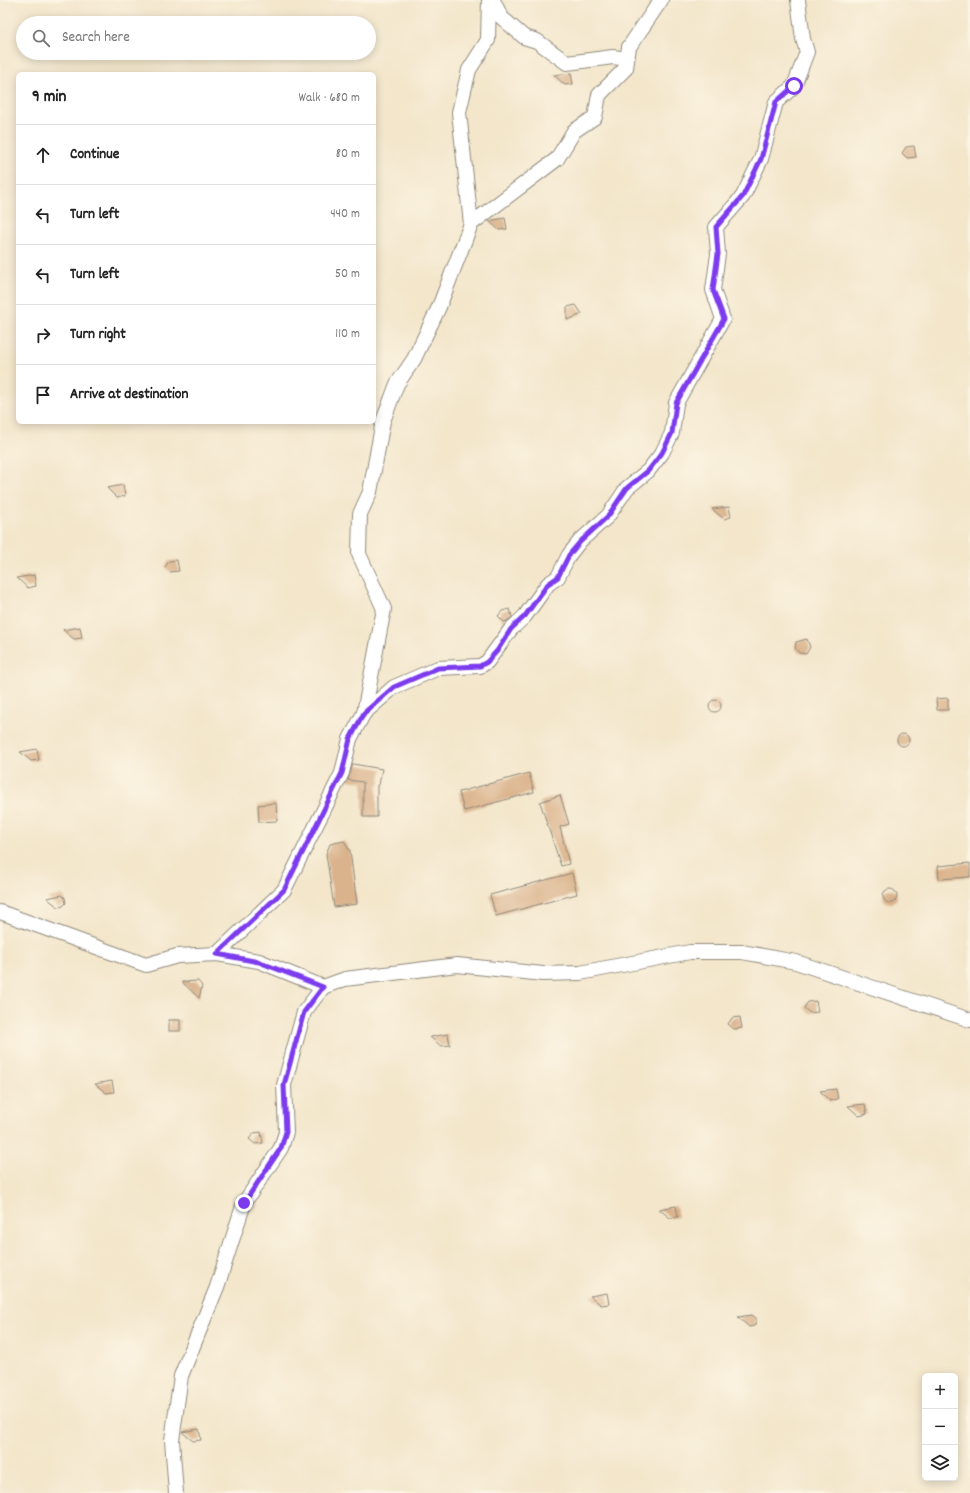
<!DOCTYPE html>
<meta charset="utf-8">
<style>
body{margin:0;font-family:Dekko,sans-serif;background:#f2f2f2;color:#222}
.controls{position:absolute;right:12px;bottom:12px;display:grid;overflow:hidden;border-radius:6px;box-shadow:0 2px 10px #0003}
.controls button{width:36px;height:36px;display:grid;place-items:center;padding:0;border:0;border-bottom:1px solid #e0e0e0;background:#fff;color:#222;font:20px sans-serif}
.stop{position:absolute;width:12px;height:12px;margin:-9px;border:3px solid #7c3aed;border-radius:50%;background:#fff}
.stop.end{background:#7c3aed;border-color:#fff;box-shadow:0 1px 4px #0008}
.list{margin:0;padding:0;list-style:none}
h2{display:flex;justify-content:space-between;align-items:center;height:52px;margin:0;padding:0 16px;font-size:17px}
h2 small{font-size:13px;font-weight:400;color:#767676}
.list li{display:grid;grid-template-columns:26px 1fr auto;gap:12px;align-items:center;box-sizing:border-box;height:60px;padding:0 16px;border-top:1px solid #e0e0e0}
.list b{display:block;font-size:15px;white-space:nowrap}
.list em{font-size:13px;font-style:normal;color:#767676}
.icon{flex:none;width:22px;height:22px;fill:none;stroke:currentColor;stroke-width:2;stroke-linecap:round;stroke-linejoin:round}
.map{position:relative;flex:none;width:970px;height:1493px;overflow:hidden}
.search{position:absolute;background:#fff;box-shadow:0 2px 10px #0003;left:16px;top:16px;width:360px;height:44px;display:flex;align-items:center;gap:10px;box-sizing:border-box;padding:0 14px;border-radius:22px;color:#767676;font-size:15px}
.panel{position:absolute;background:#fff;box-shadow:0 2px 10px #0003;left:16px;top:72px;width:360px;height:352px;border-radius:6px}
.map>svg:first-child{display:block}
</style>
<div class="map">
<svg width="970" height="1493" viewBox="0 0 970 1493">
<rect width="100%" height="100%" fill="#fcf5e5"/>
<filter id="ink" filterUnits="userSpaceOnUse"><feTurbulence type="fractalNoise" baseFrequency=".025" numOctaves="2"/><feDisplacementMap in="SourceGraphic" scale="8" xChannelSelector="R" yChannelSelector="G"/><feConvolveMatrix kernelMatrix="1 2 1 2 8 2 1 2 1" color-interpolation-filters="sRGB"/></filter>
<filter id="wash" filterUnits="userSpaceOnUse"><feTurbulence type="fractalNoise" baseFrequency=".012" numOctaves="4" result="noise"/><feDisplacementMap in="SourceGraphic" scale="16" xChannelSelector="R" yChannelSelector="G"/><feGaussianBlur stdDeviation="0.9" result="paint"/><feColorMatrix in="noise" values="0 0 0 0 0 0 0 0 0 0 0 0 0 0 0 0 0 1.4 0 .05"/><feComposite in="paint" operator="in"/></filter>
<g filter="url(#wash)">
<rect width="100%" height="100%" fill="#f3e6cb"/>
<g id="blocks">
<g fill="#dab28b">
<path d="M 571,73 L 573,84 L 565,85 L 554,75 Z"/>
<path d="M 914,146 L 916,157 L 907,158 L 902,153 L 906,147 Z"/>
<path d="M 505,218 L 507,229 L 499,230 L 489,221 Z"/>
<path d="M 576,305 L 582,314 L 567,320 L 567,307 Z"/>
<path d="M 123,485 L 125,496 L 117,498 L 107,488 Z"/>
<path d="M 729,507 L 731,517 L 724,519 L 712,509 Z"/>
<path d="M 177,560 L 179,571 L 170,572 L 165,567 L 169,561 Z"/>
<path d="M 34,575 L 36,586 L 28,588 L 17,578 Z"/>
<path d="M 510,609 L 512,617 L 507,621 L 504,622 L 498,616 L 502,611 Z"/>
<path d="M 80,627 L 82,638 L 74,639 L 63,630 Z"/>
<path d="M 807,639 L 810,647 L 806,654 L 799,653 L 795,648 L 796,642 Z"/>
<path d="M 948,698 L 948,710 L 937,710 L 936,699 Z"/>
<circle cx="715" cy="706" r="6"/>
<circle cx="903" cy="740" r="6"/>
<path d="M 37,749 L 39,760 L 31,761 L 20,752 Z"/>
<path d="M 353,764 L 382,769 L 379,785 L 377,785 L 377,817 L 363,817 L 363,782 L 348,780 Z"/>
<path d="M 529,773 L 534,792 L 464,811 L 459,792 Z"/>
<path d="M 560,795 L 569,824 L 560,827 L 569,864 L 561,866 L 540,802 Z"/>
<path d="M 276,803 L 277,821 L 259,822 L 258,805 Z"/>
<path d="M 344,841 L 350,851 L 357,904 L 334,907 L 326,854 L 330,844 Z"/>
<path d="M 970,863 L 970,877 L 939,879 L 938,866 Z"/>
<path d="M 572,873 L 577,894 L 496,916 L 490,895 Z"/>
<circle cx="890" cy="896" r="7"/>
<path d="M 62,895 L 65,898 L 66,903 L 63,906 L 58,907 L 47,898 Z"/>
<path d="M 198,981 L 202,986 L 199,998 L 182,982 Z"/>
<path d="M 816,1001 L 818,1012 L 810,1013 L 804,1008 L 808,1002 Z"/>
<path d="M 740,1017 L 742,1028 L 734,1029 L 728,1024 L 732,1018 Z"/>
<rect x="169" y="1020" width="11" height="11"/>
<path d="M 448,1034 L 450,1045 L 441,1046 L 430,1037 Z"/>
<path d="M 112,1081 L 114,1092 L 106,1093 L 95,1084 Z"/>
<path d="M 836,1089 L 838,1099 L 830,1101 L 820,1091 Z"/>
<path d="M 865,1104 L 867,1114 L 859,1116 L 848,1106 Z"/>
<path d="M 261,1132 L 263,1143 L 255,1144 L 249,1139 L 254,1133 Z"/>
<path d="M 676,1206 L 678,1217 L 670,1218 L 659,1209 Z"/>
<path d="M 607,1293 L 609,1304 L 601,1305 L 590,1296 Z"/>
<path d="M 752,1315 L 756,1318 L 756,1322 L 754,1326 L 749,1327 L 738,1317 Z"/>
<path d="M 199,1429 L 201,1440 L 193,1441 L 182,1432 Z"/>
</g>
</g>
</g>
<g filter="url(#ink)">
<use href="#blocks" fill-opacity="0" stroke="#8f887b" stroke-width="1"/>
<g fill="none" stroke-linecap="round" stroke-linejoin="round">
<g stroke="#8f887b" stroke-width="16">
<g id="minor">
<path d="M 493,0 L 501,17 L 524,37 L 537,41 L 567,63 L 613,57 L 627,59"/>
<path d="M 471,224 L 459,112 L 469,70 L 488,40 L 489,0"/>
<path d="M 364,713 L 394,687 L 429,672 L 438,668 L 480,666 L 487,662 L 511,629 L 525,616 L 548,584 L 558,577 L 569,555 L 580,541 L 608,516 L 627,488 L 648,471 L 662,453 L 672,433 L 676,403 L 723,319 L 713,290 L 718,254 L 716,227 L 743,196 L 761,159 L 776,102 L 794,86 L 807,52 L 803,39 L 798,0"/>
<path d="M 0,912 L 146,965 L 177,956 L 217,954 L 259,961 L 323,987 L 345,979 L 457,965 L 543,974 L 580,973 L 690,952 L 742,952 L 796,962 L 970,1020"/>
<path d="M 217,954 L 284,890 L 342,773 L 350,739 L 364,713 L 384,609 L 359,554 L 360,514 L 370,492 L 383,421 L 397,384 L 414,359 L 439,307 L 471,224 L 557,159 L 574,131 L 595,117 L 599,95 L 626,68 L 629,47 L 661,0"/>
<path d="M 176,1493 L 172,1440 L 181,1376 L 217,1287 L 244,1203 L 281,1148 L 286,1132 L 284,1085 L 304,1012 L 323,987"/>
</g>
</g>
<use href="#minor" stroke="#fff" stroke-width="14"/>
</g>
</g>
<g fill="none" stroke-linecap="round" stroke-linejoin="round" filter="url(#ink)">
<path stroke="#7c3aed" stroke-width="5" d="M 244,1203 L 281,1148 L 286,1132 L 284,1085 L 304,1012 L 323,987 L 259,962 L 217,954 L 284,890 L 342,773 L 350,739 L 364,713 L 394,687 L 429,672 L 438,668 L 480,666 L 487,662 L 497,651 L 511,629 L 525,616 L 548,584 L 558,577 L 569,555 L 580,542 L 608,516 L 627,488 L 648,471 L 662,453 L 672,433 L 676,403 L 724,319 L 713,290 L 718,254 L 716,227 L 743,196 L 761,159 L 776,102 L 794,86"/>
</g>
</svg>
<div class="controls">
<button>+</button>
<button>−</button>
<button><svg class="icon" aria-label="layers" viewBox="0 0 24 24"><path d="M12 4l9 5-9 5-9-5zM3 14l9 5 9-5"/></svg></button>
</div>
<div class="stop" style="left:794px;top:86px"></div>
<div class="stop end" style="left:244px;top:1203px"></div>
<div class="search"><svg class="icon" aria-label="search" viewBox="0 0 24 24"><circle cx="10" cy="10" r="6"/><path d="M15 15l6 6"/></svg>Search here</div>
<section class="panel">
<h2>9 min<small>Walk · 680 m</small></h2>
<ul class="list">
<li><svg class="icon" aria-label="ahead" viewBox="0 0 24 24"><path d="M12 20V5M6 11l6-6 6 6"/></svg><div><b>Continue</b></div><em>80 m</em></li>
<li><svg class="icon" aria-label="left" viewBox="0 0 24 24"><path d="M17 20v-9H6M10 6l-5 5 5 5"/></svg><div><b>Turn left</b></div><em>440 m</em></li>
<li><svg class="icon" aria-label="left" viewBox="0 0 24 24"><path d="M17 20v-9H6M10 6l-5 5 5 5"/></svg><div><b>Turn left</b></div><em>50 m</em></li>
<li><svg class="icon" aria-label="right" viewBox="0 0 24 24"><path d="M7 20v-9h11M14 6l5 5-5 5"/></svg><div><b>Turn right</b></div><em>110 m</em></li>
<li><svg class="icon" aria-label="arrive" viewBox="0 0 24 24"><path d="M6 21V4h12l-3 4 3 4H6"/></svg><div><b>Arrive at destination</b></div></li>
</ul>
</section>
</div>
